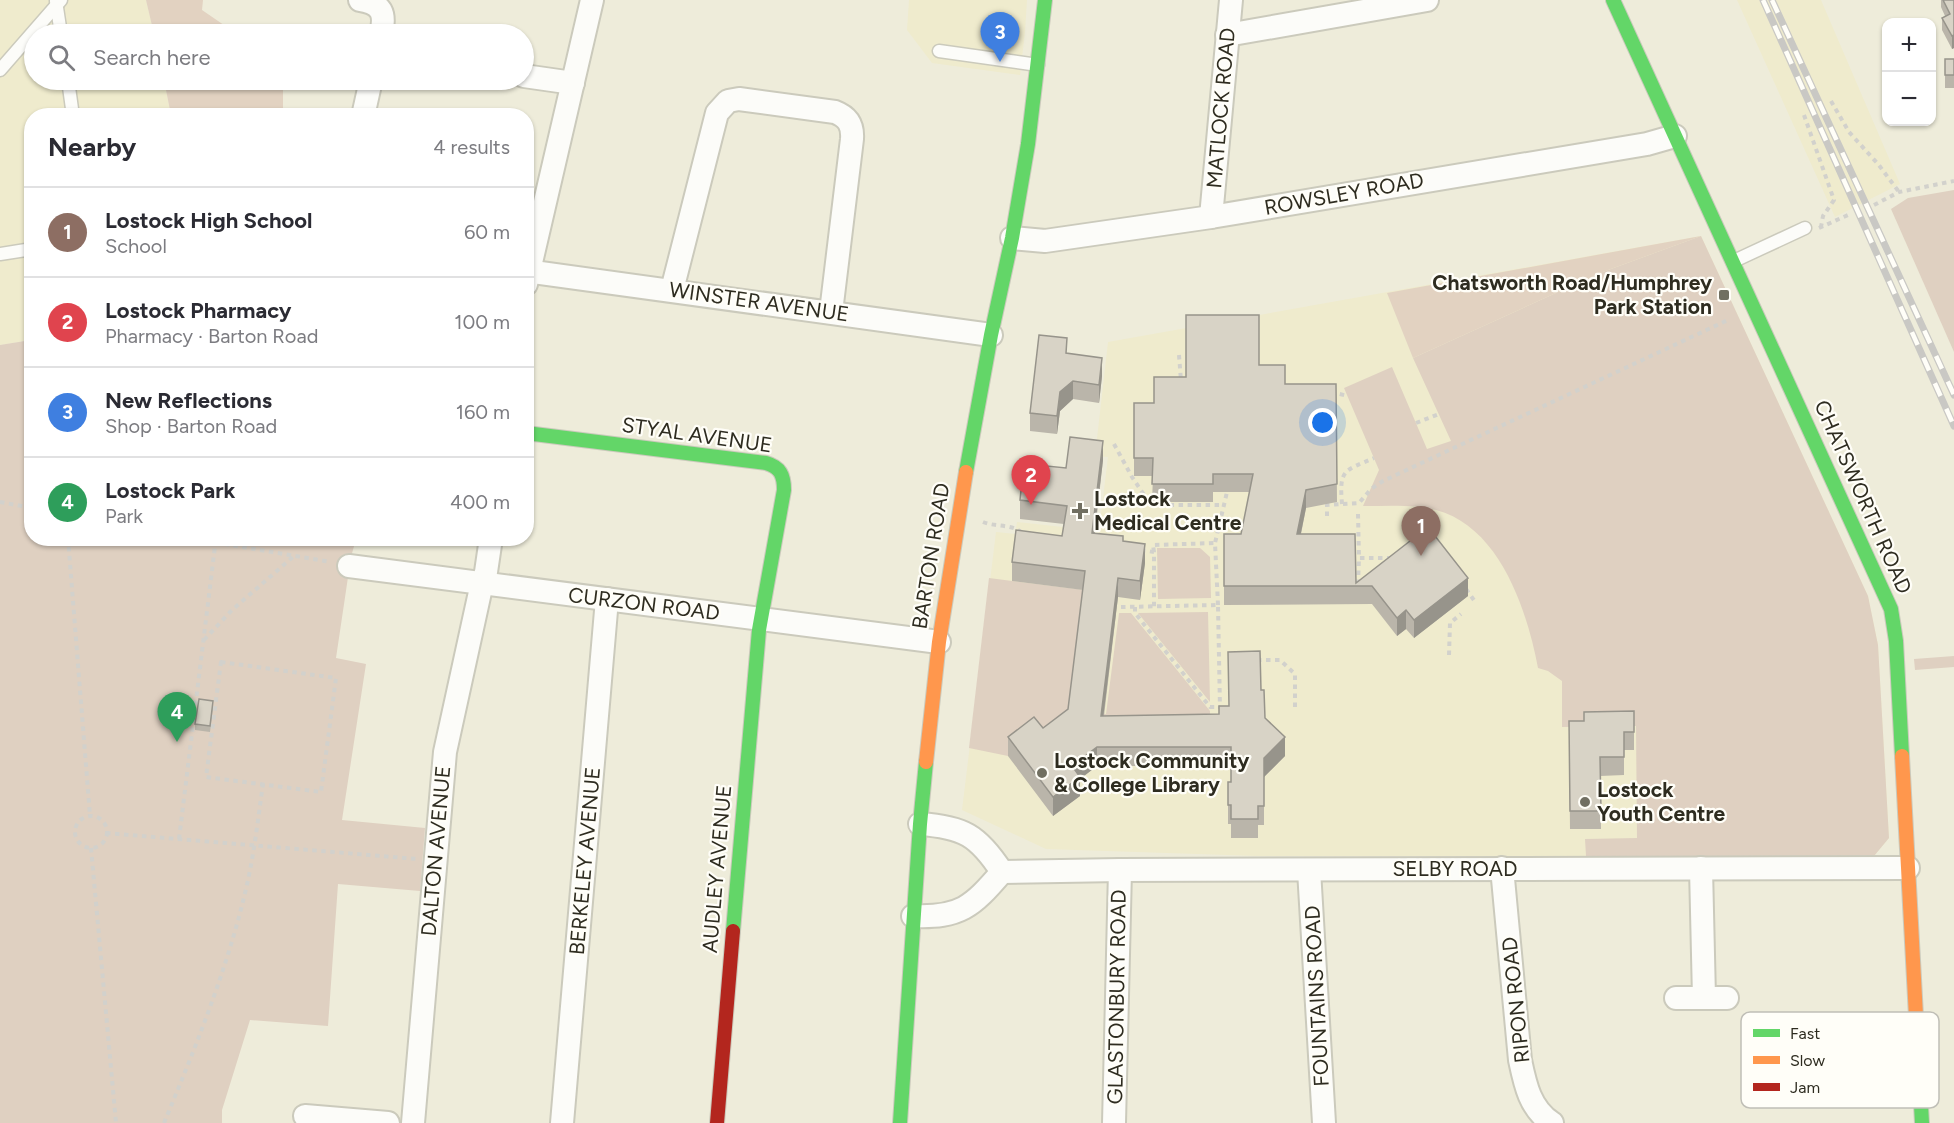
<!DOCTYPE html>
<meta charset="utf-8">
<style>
body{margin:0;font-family:Figtree,sans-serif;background:#f7f7f7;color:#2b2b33}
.controls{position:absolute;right:18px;top:18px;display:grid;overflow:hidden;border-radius:12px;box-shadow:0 2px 4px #0004}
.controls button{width:54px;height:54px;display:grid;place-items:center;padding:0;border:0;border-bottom:2px solid #e1e1e2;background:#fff;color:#2b2b33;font:30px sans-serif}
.you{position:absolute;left:1323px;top:423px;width:21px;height:21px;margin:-15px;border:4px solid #fff;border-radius:50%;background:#1a73e8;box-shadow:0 0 0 9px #1a73e833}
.badge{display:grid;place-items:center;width:39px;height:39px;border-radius:50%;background:#ea580c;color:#fff;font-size:20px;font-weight:700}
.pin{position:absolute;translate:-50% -50px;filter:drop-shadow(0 2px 3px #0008)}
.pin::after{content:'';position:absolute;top:32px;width:21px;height:18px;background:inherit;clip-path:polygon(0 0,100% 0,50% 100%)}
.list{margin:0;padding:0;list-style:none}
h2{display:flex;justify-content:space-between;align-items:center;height:78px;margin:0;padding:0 24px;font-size:26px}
h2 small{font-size:20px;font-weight:400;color:#7c7c81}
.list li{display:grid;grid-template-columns:39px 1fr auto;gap:18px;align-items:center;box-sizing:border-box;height:90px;padding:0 24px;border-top:2px solid #e1e1e2}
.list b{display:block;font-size:22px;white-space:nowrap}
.list p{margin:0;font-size:20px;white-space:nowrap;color:#7c7c81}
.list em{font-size:20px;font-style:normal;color:#7c7c81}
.icon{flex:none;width:33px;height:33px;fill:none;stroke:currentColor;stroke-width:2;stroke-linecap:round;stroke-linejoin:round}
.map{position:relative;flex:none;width:1954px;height:1123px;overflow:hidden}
.search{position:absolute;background:#fff;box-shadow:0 2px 4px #0004;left:24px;top:24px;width:510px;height:66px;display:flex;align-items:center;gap:15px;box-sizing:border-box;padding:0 21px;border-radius:33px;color:#7c7c81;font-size:22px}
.panel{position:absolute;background:#fff;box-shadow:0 2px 4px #0004;left:24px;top:108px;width:510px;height:438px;border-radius:24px}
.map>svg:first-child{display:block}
</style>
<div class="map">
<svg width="1954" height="1123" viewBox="0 0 1954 1123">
<rect width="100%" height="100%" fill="#eeecda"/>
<g fill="#efebcd">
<path d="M 0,0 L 146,0 L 154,34 L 34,34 L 34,80 L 164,80 L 171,115 L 32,116 L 31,340 L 0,345 Z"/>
<path d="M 909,0 L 1027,0 L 1025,32 L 1020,75 L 932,63 L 907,30 Z"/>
<path d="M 1737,0 L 1821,0 L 1900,184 L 1835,217 Z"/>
<path d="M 1701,236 L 1868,596 L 1878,645 L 1889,838 L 1874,856 L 1258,856 L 1046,849 L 962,810 L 996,532 L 1015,534 L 1017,522 L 1099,531 L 1108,457 L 1095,456 L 1108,342 Z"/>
</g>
<g fill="#dfd0c1">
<path d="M 1954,190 L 1954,352 L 1891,209 L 1908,198 Z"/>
<path d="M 1701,236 L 1868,596 L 1878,645 L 1889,838 L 1874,856 L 1586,856 L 1585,839 L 1637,838 L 1636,726 L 1562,727 L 1562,681 L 1548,671 L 1538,668 C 1527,610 1500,527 1436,510 C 1413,504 1387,506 1363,506 L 1379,470 L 1344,388 L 1392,367 L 1427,449 L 1451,441 L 1413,358 L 1600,273 Z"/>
<path d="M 31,340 L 32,538 L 356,539 L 351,557 L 336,658 L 366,664 L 342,820 L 425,828 L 420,891 L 338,884 L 328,1026 L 250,1020 L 222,1110 L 222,1123 L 0,1123 L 0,345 Z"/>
<path d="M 1157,548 L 1200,548 L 1210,557 L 1211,598 L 1158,599 Z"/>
<path d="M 989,578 L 1085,590 L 1068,728 L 1008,756 L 969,748 Z"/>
<path d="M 1208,612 L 1210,702 L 1138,613 Z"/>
<path d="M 1119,613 L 1131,613 L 1210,711 L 1210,731 L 1119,733 L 1094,713 L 1106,714 Z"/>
<path d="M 1954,656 L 1954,667 L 1915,670 L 1914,659 Z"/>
</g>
<g fill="#e2d2c1">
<path d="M 146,0 L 203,0 L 202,10 L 237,34 L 154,34 Z"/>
<path d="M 164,80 L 283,80 L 283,115 L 171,115 Z"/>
<path d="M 1701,236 L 1600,273 L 1413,358 L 1387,293 Z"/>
</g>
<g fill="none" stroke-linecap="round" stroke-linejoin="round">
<g stroke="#cbcabc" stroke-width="15">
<g id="lane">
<path d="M 56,1 L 61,34"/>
<path d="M 939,51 L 1038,65"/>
<path d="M 0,70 L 61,0"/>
<path d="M 68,80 L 73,116"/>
<path d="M 0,254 L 32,249"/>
<path d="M 1734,261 L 1805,228"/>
</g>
</g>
<g stroke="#cbcabc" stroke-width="26">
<g id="street">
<path d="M 360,0 C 382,4 386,13 381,34"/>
<path d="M 1227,35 L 1427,0"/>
<path d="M 524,76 L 573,83"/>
<path d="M 363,116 L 371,80"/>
<path d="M 1211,217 L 1231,0"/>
<path d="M 1012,238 L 1045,241 L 1211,217 L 1647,144 L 1675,136"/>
<path d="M 526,271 L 991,335"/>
<path d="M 526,284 L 592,0"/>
<path d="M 672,290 L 717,113 L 728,101 L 739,99 L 835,112 C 848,117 853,125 852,139 L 831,312"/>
<path d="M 349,566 L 939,642"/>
<path d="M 1502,868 L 1520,1060 C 1525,1084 1530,1109 1552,1123"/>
<path d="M 1701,868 L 1704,998"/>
<path d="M 1309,870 L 1324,1123"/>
<path d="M 1002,872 L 1120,870 L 1908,868"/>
<path d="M 913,916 C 960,918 972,907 1002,872 C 978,835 963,827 920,824"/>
<path d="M 1676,998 L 1727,998"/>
<path d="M 305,1116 L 388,1123"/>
<path d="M 413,1123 L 445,752 L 480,592 L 486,572 L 491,538"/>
<path d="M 562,1123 L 607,599"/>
<path d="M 1114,1123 L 1120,870"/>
</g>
</g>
<g stroke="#cbcabc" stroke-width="16">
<g id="fast">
<path d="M 1613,0 L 1891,609 L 1896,641 L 1902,756"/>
<path d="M 526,433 L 766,463 C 780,467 784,475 784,490 L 759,630 L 733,931"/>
<path d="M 966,472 L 991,335 L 1012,238 L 1028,144 L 1045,0"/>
<path d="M 1916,1016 L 1922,1123"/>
<path d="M 900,1123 L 920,824 L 926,762"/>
</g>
</g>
<g stroke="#cbcabc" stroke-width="16">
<g id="slow">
<path d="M 1902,756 L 1916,1016"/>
<path d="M 926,762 L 939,642 L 966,472"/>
</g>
</g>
<g stroke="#cbcabc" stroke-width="16">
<path id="jam" d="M 717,1123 L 733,931"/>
</g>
<g stroke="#d2d1cc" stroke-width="4" stroke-dasharray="4.5 4.5" stroke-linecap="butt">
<path d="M 1831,101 L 1849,132 L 1878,164 L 1899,192"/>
<path d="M 1804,115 L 1834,200 L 1823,216 L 1821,227"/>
<path d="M 1874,205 L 1899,192 L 1954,181"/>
<path d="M 1819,228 L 1848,215"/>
<path d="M 1179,355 L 1181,381"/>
<path d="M 1331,392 L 1348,396"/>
<path d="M 1416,423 L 1439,414"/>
<path d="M 1114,444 L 1132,477 L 1151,505 L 1224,505"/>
<path d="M 0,502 L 32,508"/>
<path d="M 1342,504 C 1339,469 1344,471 1374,458"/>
<path d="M 1358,514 L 1359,558"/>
<path d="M 1327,516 L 1327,505 L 1359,503 L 1371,489 L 1383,481 L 1728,320"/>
<path d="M 983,522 C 995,527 1011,524 1021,532"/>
<path d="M 68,538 L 90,816"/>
<path d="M 189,538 L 331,562"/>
<path d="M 1141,550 L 1154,552 L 1154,607"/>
<path d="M 1154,552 L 1153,545 L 1215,543"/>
<path d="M 1358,584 L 1359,558 L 1391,558"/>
<path d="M 1466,589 L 1476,603"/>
<path d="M 1218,605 L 1215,543 L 1227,492"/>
<path d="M 1121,607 L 1218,605 L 1220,709"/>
<path d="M 1135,607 L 1135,613 L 1210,707 L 1220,707"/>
<path d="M 204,640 L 232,610 L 294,556"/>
<path d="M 1449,655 L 1450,623 L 1461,614"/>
<path d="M 1257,660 L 1280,660 L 1295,674 L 1295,710"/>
<path d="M 221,662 L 336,678 L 321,792 L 206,777 Z"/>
<circle cx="91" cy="832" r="16"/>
<path d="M 106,833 L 417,859"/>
<path d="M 179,839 L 216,538"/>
<path d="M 91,848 L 116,1123"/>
<path d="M 164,1123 C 196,1046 227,970 246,889 C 254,855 258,819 263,784"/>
</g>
<use href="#lane" stroke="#fcfcf9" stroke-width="12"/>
<use href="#street" stroke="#fcfcf9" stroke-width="22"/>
<use href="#fast" stroke="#63d668" stroke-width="14"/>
<use href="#slow" stroke="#ff974d" stroke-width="14"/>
<use href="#jam" stroke="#b3261e" stroke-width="14"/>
<g stroke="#c9c8c4" stroke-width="7">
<g id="rail">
<path d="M 1763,0 L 1954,426"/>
<path d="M 1772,0 L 1954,395"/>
</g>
</g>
<use href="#rail" stroke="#fffef8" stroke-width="4.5" stroke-dasharray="14" stroke-linecap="butt"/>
</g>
<g fill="#bab5aa">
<path d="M 1941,0 L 1954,0 L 1954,48 L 1952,49 L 1942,30 L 1942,18 L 1945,16 L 1941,7 Z"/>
<rect x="1945" y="59" width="9" height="29"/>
<path d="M 1067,354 L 1102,376 L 1099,403 L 1073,399 L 1060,411 L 1057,434 L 1030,431 L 1030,413 Z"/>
<path d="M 1259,365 L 1285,384 L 1336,384 L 1337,502 L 1306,508 L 1301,534 L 1356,583 L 1468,596 L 1414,638 L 1406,629 L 1397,636 L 1372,604 L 1224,605 L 1224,534 L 1241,534 L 1250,492 L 1213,492 L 1213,502 L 1152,502 L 1153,476 L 1134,476 L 1134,403 L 1154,403 Z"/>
<path d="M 1103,460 L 1095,533 L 1123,541 L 1145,563 L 1140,600 L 1118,597 L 1104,716 L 1219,714 L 1229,706 L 1261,690 L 1265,718 L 1285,756 L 1264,777 L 1264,825 L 1258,825 L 1258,838 L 1231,838 L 1231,824 L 1228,824 L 1228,801 L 1231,782 L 1231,766 L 1097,766 L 1080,779 L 1080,796 L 1053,816 L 1008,756 L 1008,737 L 1043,728 L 1068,709 L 1083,590 L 1012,581 L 1012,562 L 1062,536 L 1064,524 L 1020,519 L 1020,500 L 1046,474 Z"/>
<path d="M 213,707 L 210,732 L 195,730 L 195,724 Z"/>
<path d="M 1634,711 L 1634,750 L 1624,750 L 1624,775 L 1600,776 L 1601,829 L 1570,829 L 1569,721 L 1584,721 Z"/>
</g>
<g fill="#97948b">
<path d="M 1954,35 L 1954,48 L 1952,49 L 1952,36 Z"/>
<path d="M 1102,358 L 1102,376 L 1099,403 L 1099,385 Z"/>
<path d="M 1073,381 L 1073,399 L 1060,411 L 1057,434 L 1057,416 L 1060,392 Z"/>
<path d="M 1103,441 L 1103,460 L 1092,552 L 1092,533 Z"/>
<path d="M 1306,490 L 1306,508 L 1297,552 L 1297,534 Z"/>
<path d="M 1145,544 L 1145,563 L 1140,600 L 1140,581 Z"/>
<path d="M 1118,578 L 1118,597 L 1101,735 L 1101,716 Z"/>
<path d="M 1468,578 L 1468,596 L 1414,638 L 1414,620 Z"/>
<path d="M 1406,610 L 1406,629 L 1397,636 L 1397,618 Z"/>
<path d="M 1285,737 L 1285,756 L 1264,777 L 1264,825 L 1264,758 Z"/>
<path d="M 1097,747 L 1097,766 L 1080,779 L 1080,796 L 1053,816 L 1053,797 L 1072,766 Z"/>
</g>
<g fill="#d8d3c6" stroke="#97948b" stroke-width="1.5">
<path d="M 1943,0 L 1954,0 L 1954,35 L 1952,36 L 1942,18 L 1950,14 Z"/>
<rect x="1945" y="59" width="9" height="16"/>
<path d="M 1186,315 L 1259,315 L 1259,365 L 1285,365 L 1285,384 L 1336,384 L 1337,484 L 1306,490 L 1297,534 L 1355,534 L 1356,583 L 1428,527 L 1468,578 L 1414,620 L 1406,610 L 1397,618 L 1372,586 L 1224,586 L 1224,534 L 1241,534 L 1253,474 L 1213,474 L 1213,484 L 1152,484 L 1153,458 L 1134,458 L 1134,403 L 1154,403 L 1154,377 L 1186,377 Z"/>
<path d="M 1039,335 L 1067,338 L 1066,353 L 1102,358 L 1099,385 L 1073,381 L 1060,392 L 1057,416 L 1030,413 Z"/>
<path d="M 1070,437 L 1103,441 L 1092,533 L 1123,536 L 1123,541 L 1145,544 L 1140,581 L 1118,578 L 1101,716 L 1219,714 L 1219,706 L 1229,706 L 1228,652 L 1260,651 L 1261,690 L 1264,690 L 1265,718 L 1285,737 L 1264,758 L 1264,806 L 1258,806 L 1258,819 L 1231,819 L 1231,805 L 1228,805 L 1228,782 L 1231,782 L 1231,747 L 1097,747 L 1072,766 L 1080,777 L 1053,797 L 1008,737 L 1034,717 L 1043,728 L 1068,709 L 1085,571 L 1012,562 L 1016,530 L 1062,536 L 1067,506 L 1020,500 L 1023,471 L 1046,474 L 1047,466 L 1066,468 Z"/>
<path d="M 199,699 L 213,701 L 210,726 L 195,724 Z"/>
<path d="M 1634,711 L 1634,732 L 1624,732 L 1624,757 L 1600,757 L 1601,811 L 1570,811 L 1569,721 L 1584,721 L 1584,712 Z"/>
</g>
<g fill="#716f61" stroke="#fffef8" stroke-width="2">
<rect x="1718" y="289" width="12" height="12" rx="3"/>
<path d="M1077 502h6v6h6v6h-6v6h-6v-6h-6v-6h6z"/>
<circle cx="1042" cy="773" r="6"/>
<circle cx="1585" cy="802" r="6"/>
</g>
<g text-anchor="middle" stroke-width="4.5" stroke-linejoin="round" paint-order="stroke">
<g font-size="21" fill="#2e2c20" stroke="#fffef8">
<text transform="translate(1221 108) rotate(-85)" y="7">MATLOCK ROAD</text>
<text transform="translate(1344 194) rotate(-10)" y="7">ROWSLEY ROAD</text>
<text transform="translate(759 302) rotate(8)" y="7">WINSTER AVENUE</text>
<text transform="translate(697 435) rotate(8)" y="7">STYAL AVENUE</text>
<text transform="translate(1863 497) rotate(66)" y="7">CHATSWORTH ROAD</text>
<text transform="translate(931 556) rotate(-81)" y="7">BARTON ROAD</text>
<text transform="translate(644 604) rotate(7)" y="7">CURZON ROAD</text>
<text transform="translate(436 851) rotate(-85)" y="7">DALTON AVENUE</text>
<text transform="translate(585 861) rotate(-85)" y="7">BERKELEY AVENUE</text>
<text transform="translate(717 869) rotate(-85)" y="7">AUDLEY AVENUE</text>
<text x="1455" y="876">SELBY ROAD</text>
<text transform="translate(1317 996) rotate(-93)" y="7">FOUNTAINS ROAD</text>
<text transform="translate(1117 997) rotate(-89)" y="7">GLASTONBURY ROAD</text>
<text transform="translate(1516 1000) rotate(-96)" y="7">RIPON ROAD</text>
</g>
<g font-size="21" font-weight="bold" fill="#2e2c20" stroke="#fffef8" text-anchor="start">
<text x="1712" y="290" text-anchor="end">Chatsworth Road/Humphrey<tspan x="1712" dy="24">Park Station</tspan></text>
<text x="1094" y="506">Lostock<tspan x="1094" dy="24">Medical Centre</tspan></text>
<text x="1054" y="768">Lostock Community<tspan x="1054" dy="24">&amp; College Library</tspan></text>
<text x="1597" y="797">Lostock<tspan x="1597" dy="24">Youth Centre</tspan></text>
</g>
</g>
<rect x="1741" y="1012" width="198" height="96" rx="9" fill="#fffef8" stroke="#c0bfb7" stroke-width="1.5"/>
<rect x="1753" y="1029" width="27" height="8" fill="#63d668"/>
<rect x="1753" y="1056" width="27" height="8" fill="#ff974d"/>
<rect x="1753" y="1083" width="27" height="8" fill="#b3261e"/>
<g font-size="16" fill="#2e2c20">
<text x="1790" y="1039">Fast</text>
<text x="1790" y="1066">Slow</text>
<text x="1790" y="1093">Jam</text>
</g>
</svg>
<div class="controls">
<button>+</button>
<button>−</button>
</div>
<div class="you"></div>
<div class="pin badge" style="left:1421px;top:556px;background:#8d6e63">1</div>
<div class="pin badge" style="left:1031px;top:505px;background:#e0444e">2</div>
<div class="pin badge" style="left:1000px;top:62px;background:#3f7fe0">3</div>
<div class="pin badge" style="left:177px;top:742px;background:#2e9e5b">4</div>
<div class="search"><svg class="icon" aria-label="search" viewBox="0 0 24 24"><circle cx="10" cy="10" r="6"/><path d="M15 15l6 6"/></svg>Search here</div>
<section class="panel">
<h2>Nearby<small>4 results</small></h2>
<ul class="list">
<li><span class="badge" style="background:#8d6e63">1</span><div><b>Lostock High School</b><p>School</p></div><em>60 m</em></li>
<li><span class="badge" style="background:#e0444e">2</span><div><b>Lostock Pharmacy</b><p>Pharmacy · Barton Road</p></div><em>100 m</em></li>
<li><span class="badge" style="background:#3f7fe0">3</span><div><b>New Reflections</b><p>Shop · Barton Road</p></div><em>160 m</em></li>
<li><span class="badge" style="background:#2e9e5b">4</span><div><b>Lostock Park</b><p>Park</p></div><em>400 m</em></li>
</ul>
</section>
</div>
